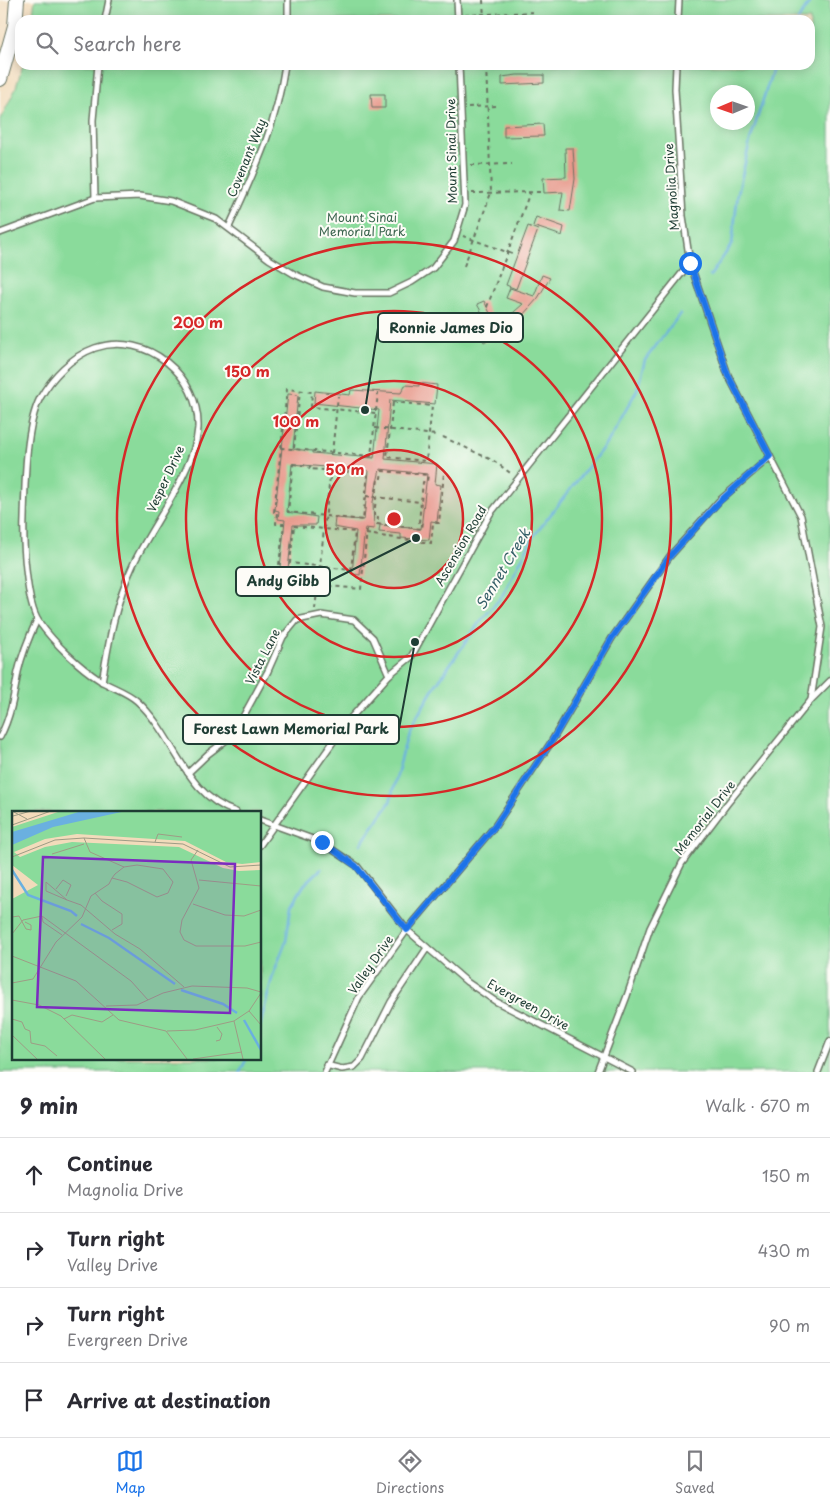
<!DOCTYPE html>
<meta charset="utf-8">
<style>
body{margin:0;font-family:"Playpen Sans",sans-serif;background:#f7f7f7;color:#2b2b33}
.compass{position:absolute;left:710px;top:85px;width:45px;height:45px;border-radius:50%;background:#fff;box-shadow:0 2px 12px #0003;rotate:268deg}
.stop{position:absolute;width:15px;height:15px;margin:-11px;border:4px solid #1a73e8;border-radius:50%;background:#fff}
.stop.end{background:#1a73e8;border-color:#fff;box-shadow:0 1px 5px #0008}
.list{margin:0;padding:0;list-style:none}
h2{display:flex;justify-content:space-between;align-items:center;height:65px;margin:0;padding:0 20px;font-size:21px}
h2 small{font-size:16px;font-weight:400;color:#7c7c81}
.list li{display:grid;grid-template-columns:32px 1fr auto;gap:15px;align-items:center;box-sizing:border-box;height:75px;padding:0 20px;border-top:1px solid #e1e1e2}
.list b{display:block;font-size:19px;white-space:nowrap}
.list p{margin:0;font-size:16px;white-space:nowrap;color:#7c7c81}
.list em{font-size:16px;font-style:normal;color:#7c7c81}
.icon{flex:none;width:28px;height:28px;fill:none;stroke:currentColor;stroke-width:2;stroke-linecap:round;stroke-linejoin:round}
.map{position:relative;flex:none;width:830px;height:1072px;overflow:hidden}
.search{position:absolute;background:#fff;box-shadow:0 2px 12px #0003;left:15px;right:15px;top:15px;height:55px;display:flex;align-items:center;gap:12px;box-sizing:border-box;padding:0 18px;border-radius:15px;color:#7c7c81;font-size:19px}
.sheet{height:365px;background:#fff}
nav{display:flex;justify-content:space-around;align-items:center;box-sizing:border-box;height:70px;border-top:1px solid #e1e1e2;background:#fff;font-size:14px;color:#7c7c81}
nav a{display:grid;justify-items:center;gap:2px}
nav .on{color:#1a73e8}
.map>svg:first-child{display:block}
</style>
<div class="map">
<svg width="830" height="1072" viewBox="0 0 830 1072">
<rect width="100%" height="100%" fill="#fdfcf7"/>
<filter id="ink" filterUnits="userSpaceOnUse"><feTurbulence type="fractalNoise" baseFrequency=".02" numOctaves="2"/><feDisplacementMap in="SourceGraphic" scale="10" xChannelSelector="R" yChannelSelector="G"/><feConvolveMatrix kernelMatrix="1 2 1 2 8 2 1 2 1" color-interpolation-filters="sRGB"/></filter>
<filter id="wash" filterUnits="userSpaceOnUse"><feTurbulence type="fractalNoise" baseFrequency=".0096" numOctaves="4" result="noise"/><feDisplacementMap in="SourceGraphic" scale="20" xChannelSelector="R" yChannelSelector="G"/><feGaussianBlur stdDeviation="1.12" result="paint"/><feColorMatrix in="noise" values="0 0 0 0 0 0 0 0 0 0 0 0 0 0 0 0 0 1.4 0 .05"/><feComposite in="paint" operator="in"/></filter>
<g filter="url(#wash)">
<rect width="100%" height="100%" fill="#f2dbbb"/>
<path fill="#8adb9b" stroke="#548c68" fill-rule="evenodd" d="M 35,0 L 830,0 L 830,1072 L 0,1072 L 0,120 L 15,90 L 23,65 L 810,65 L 810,20 L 32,20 ZM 718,92 L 748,92 L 748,122 L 718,122 ZM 14,812 L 260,812 L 260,1058 L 14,1058 Z"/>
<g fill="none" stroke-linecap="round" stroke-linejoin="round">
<g stroke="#6ab0e0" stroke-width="2.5">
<path d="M 798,20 L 811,0"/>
<path d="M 710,276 L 732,244 L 738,193 L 750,141 L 774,65"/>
<path d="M 361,844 L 390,802 L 408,732 L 435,686 L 479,623 L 502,596 L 533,537 L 609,440 L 637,390 L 645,360 L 680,314"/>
<path d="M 260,1026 L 273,975 L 286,941 L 291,907 L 304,885 L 321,869"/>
<path d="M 240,1072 L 247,1058"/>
</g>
</g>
<g id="blocks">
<g fill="#e7988a">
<path d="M 517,75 L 544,75 L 544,83 L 502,85 L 502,77 Z"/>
<path d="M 371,94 L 385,94 L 385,108 L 372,108 Z"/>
<path d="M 543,124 L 544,136 L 504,137 L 504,126 Z"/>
<path d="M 565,148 L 573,148 L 575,179 L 570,211 L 560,210 L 563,192 L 544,193 L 543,178 L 566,177 Z"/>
<path d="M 536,217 L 564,227 L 562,236 L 533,226 Z"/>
<path d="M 528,226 L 538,230 L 516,289 L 506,285 Z"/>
<path d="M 542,275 L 550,278 L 538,298 L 522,316 L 501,333 L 484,342 L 482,339 L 492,331 L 477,304 L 484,301 L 497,327 L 523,304 L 506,298 L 510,288 L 534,296 Z"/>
<path d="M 419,383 L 437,385 L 435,404 L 390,400 L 385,459 L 437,464 L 435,484 L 441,485 L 437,522 L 431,521 L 429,540 L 401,538 L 401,534 L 379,532 L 380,525 L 421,529 L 427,474 L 380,469 L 373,502 L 374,529 L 365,528 L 360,575 L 352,574 L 356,531 L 334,527 L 335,518 L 364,520 L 369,471 L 292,464 L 287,512 L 317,517 L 316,525 L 293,525 L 288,569 L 280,568 L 285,520 L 278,519 L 279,511 L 275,510 L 288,394 L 298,395 L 293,449 L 312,451 L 312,453 L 374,458 L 379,410 L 314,403 L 315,391 L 350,395 L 351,390 L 401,393 L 405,385 L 419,386 Z"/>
</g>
</g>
</g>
<g filter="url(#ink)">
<use href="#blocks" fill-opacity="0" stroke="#697463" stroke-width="1"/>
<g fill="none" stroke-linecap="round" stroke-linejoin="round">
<g stroke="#697463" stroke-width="8">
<g id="lane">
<path d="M 457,0 L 458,20"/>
<path d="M 105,20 L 109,0"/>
<path d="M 288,20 L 288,0"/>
<path d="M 678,20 L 679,0"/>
<path d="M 676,65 L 675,89 L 683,216 L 690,263 L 728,375 L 801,516 L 822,627 L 811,700"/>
<path d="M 95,198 L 93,120 L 98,65"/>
<path d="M 229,227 C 255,170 276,127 285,65"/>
<path d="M 0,233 L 95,198 L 140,196 L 171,201 L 216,219 L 269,259 L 294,274 L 323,287 L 355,293 L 389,293 L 412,282 L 433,268 L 454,241 L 465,205 L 459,65"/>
<path d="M 102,682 C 109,641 115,603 133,565 C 151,526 195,471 198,428 C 200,376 147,331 95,348 C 72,356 52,377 40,398 C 25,428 25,485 24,518 C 23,541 26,604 39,622 C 55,644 79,667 101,681 C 113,688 127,692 137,701 C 175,735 184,795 236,812"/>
<path d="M 0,737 C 11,716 14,695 18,672 C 22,654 29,637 37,620"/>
<path d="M 188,773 L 208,754 L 233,735 L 268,671 L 283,637 L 297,620 L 321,615 L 354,620 L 373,638 L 389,675"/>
<path d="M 260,820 L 321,842 L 357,866 L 407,930 L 467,982 L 495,1001 L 633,1072"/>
<path d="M 260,845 L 348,721 L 389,675 L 411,657 L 490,514 L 690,263"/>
<path d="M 162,1058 L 167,1058"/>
<path d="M 326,1065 L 342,1069 L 354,1067 L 362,1059 L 391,1002 L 427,948"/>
<path d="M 325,1072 L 359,997 L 407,930 L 495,826 L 550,744 L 612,638 L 670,556 L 719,501 L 770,457"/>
<path d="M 598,1072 L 627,996 L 650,928 L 682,863 L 727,804 L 811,700 L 830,681"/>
<path d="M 818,1072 L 830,1041"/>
</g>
</g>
<g stroke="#697463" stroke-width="16">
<path id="secondary" d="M 0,79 L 15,26 L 17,0"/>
</g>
<g stroke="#697463" stroke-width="2" stroke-dasharray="4 4" stroke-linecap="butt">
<path d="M 483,0 L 484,20"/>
<path d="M 465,15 L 536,12"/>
<path d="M 519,65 L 519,73"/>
<path d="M 468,107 L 499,106"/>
<path d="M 471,165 L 512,164"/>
<path d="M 472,193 L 542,192"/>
<path d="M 463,236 L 515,255"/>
<path d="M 464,266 L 491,193 L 486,65"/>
<path d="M 487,307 L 530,192"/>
<path d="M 393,402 L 432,406 L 426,461 L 387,457 Z"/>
<path d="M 375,428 L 436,435"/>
<path d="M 443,437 L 494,461 L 513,475"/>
<path d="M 281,448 L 287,389 L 312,392 L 311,407 L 376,413"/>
<path d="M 294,448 L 300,391"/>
<path d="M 332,453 L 338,396"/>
<path d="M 293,464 L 310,466 L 309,469 L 368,473 L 363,520 L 288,512 Z"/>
<path d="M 366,496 L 421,502 L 419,522 L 423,522 L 422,529 L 377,524 L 378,517 L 374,517 L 378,478 L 381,478 L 382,471 L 428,475 L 427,482 L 423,482 L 421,502"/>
<path d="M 294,526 L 355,532 L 351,570 L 290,563 Z"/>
<path d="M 367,530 L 361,589 L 277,581 L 284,524 L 276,524 L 277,512 L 274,512 L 281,448 L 371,456 L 378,393"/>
<path d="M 366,534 L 431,543 L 433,523 L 439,523 L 444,473"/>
<path d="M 315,609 L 331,468"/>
</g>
<use href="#lane" stroke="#fff" stroke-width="5"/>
<use href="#secondary" stroke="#fff" stroke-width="14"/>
</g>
</g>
<g fill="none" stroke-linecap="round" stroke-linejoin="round" filter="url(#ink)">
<path stroke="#1a73e8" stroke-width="6" d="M 322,842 L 356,866 L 407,930 L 495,826 L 550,744 L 612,638 L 670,556 L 719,502 L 770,456 L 728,375 L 690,263"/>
</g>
<circle cx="394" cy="519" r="69" fill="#d62828" fill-opacity=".12"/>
<g fill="none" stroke="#d62828" stroke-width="2.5">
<circle cx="394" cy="519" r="69"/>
<circle cx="394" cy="519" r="138"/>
<circle cx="394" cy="519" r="208"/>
<circle cx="394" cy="519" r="277"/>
</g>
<g text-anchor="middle" stroke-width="4" stroke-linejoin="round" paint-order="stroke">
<g font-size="12" fill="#1f3d34" stroke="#fdfcf7">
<text transform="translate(452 151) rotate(-91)" y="4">Mount Sinai Drive</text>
<text transform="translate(247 158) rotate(-68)" y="4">Covenant Way</text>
<text transform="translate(672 187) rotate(-94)" y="4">Magnolia Drive</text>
<text transform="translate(166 479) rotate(-65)" y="4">Vesper Drive</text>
<text transform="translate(461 546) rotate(-60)" y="4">Ascension Road</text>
<text transform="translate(263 657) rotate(-63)" y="4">Vista Lane</text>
<text transform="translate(705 818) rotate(-52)" y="4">Memorial Drive</text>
<text transform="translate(371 965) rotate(-55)" y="4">Valley Drive</text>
<text transform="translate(528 1005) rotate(29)" y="4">Evergreen Drive</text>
</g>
<g font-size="12" fill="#3a644e" stroke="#fdfcf7">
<text x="362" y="222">Mount Sinai<tspan x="362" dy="14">Memorial Park</tspan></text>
</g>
<g font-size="14" font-style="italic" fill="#366068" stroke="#fdfcf7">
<text transform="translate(503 569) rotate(-59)" y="5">Sennet Creek</text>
</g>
</g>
<g transform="translate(12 811)">
<rect width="249" height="249" fill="#f2dbbb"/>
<path d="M 49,0 L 249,0 L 249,51 L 230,53 L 214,51 L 173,30 L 65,23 L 33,28 L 2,41 L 8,46 L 33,36 L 60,31 L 167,36 L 211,57 L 227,60 L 249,59 L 249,248 L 0,248 L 0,88 L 26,74 L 0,54 L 0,16 Z" fill="#8adb9b"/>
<path d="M 70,0 L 114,0 L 41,16 L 0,34 L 0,21 Z" fill="#6ab0e0"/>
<path fill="none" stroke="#6ab0e0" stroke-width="2.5" d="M 0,59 L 16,84 L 59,100 L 65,105M 69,113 L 97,127 L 163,173M 169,179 L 211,193 L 225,202M 232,209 L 249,239"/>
<path fill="none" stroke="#9e9c85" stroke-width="1" d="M 0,0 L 15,8M 1,5 L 19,0M 0,14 L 39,0M 72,27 L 78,41 L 112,56M 143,31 L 146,23 L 170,26M 186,39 L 179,49 L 187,77 L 170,109 L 168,121 L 172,129 L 184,135 L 233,135 L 249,131M 40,43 L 72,33M 0,46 L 43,29 L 72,27 L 171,33 L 218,56 L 249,54M 187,69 L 249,75M 44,78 L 51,69 L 59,74 L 54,85M 83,82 L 90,90 L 110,103 L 110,113 L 100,119M 55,89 L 34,80 L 34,71 L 55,89 L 69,94 L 103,123 L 128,138 L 172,176M 181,93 L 213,104 L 232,105 L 249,99M 30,105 L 31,111 L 50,124M 0,106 L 7,105 L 14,118 L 19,119 L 19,114 L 13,111M 0,123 L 11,109 L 30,105 L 119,170 L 136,189M 0,145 L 64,170 L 107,209 L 154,220 L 175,248M 0,172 L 21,168 L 44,131 L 70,106 L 79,85 L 97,73 L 100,67 L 103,63 L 112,56 L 125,54 L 151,58 L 161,71 L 156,82 L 145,86 L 115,71 L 100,67M 0,189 L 27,194 L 49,205 L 93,248M 94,195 L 125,194 L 151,182 L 180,175 L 235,177 L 249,181M 237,200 L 249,214M 0,208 L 10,211 L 13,218 L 18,220 L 19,232 L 33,235 L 45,245M 52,208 L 60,204 L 90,211 L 101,204M 222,210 L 231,248M 155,220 L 183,219 L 222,210 L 237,200 L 249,182M 0,224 L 25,248M 204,230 L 208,229 L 210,223 L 205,216M 181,248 L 230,241"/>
<path fill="#7b2cbf" fill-opacity="0.15" stroke="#7b2cbf" stroke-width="2.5" d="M 31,46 L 223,53 L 218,202 L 25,196 Z"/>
<rect width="249" height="249" fill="none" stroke="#1f3d34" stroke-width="2.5"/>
</g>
<circle cx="394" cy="519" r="8" fill="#d62828" stroke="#fdfcf7" stroke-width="2.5"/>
<g font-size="15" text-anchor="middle" font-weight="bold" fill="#d62828" stroke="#fdfcf7" stroke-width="4" stroke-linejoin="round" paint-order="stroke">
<text x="198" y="328">200 m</text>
<text x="247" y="377">150 m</text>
<text x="296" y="427">100 m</text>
<text x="345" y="475">50 m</text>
</g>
<path fill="none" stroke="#1f3d34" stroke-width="2" d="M365 410L378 328M416 538L330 581M415 642L399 729"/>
<g fill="#1f3d34" stroke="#fdfcf7" stroke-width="2">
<circle cx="365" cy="410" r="5"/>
<circle cx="416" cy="538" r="5"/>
<circle cx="415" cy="642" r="5"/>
</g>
<g fill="#fdfcf7" stroke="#1f3d34" stroke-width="2">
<rect x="378" y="313" width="145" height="29" rx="5"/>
<rect x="236" y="567" width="94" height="29" rx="5"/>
<rect x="183" y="715" width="216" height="29" rx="5"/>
</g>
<g font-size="14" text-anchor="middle" font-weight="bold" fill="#1f3d34">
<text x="451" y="333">Ronnie James Dio</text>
<text x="283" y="586">Andy Gibb</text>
<text x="291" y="734">Forest Lawn Memorial Park</text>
</g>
</svg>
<svg class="compass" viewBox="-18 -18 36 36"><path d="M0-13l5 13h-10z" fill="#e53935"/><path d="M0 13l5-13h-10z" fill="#7c7c81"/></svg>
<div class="stop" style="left:690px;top:263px"></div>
<div class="stop end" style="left:322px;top:842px"></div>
<div class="search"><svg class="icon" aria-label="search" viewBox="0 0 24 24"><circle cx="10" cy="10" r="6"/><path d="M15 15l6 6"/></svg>Search here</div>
</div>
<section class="sheet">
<h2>9 min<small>Walk · 670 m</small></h2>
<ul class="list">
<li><svg class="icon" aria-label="ahead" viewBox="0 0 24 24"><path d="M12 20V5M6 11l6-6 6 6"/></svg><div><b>Continue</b><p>Magnolia Drive</p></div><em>150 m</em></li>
<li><svg class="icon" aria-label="right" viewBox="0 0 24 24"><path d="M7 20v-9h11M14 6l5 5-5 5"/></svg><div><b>Turn right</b><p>Valley Drive</p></div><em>430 m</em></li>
<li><svg class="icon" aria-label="right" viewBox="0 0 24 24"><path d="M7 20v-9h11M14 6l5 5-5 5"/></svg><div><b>Turn right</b><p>Evergreen Drive</p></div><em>90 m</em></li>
<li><svg class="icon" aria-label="arrive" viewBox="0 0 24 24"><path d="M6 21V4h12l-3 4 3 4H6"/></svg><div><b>Arrive at destination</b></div></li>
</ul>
</section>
<nav>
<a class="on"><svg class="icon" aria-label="map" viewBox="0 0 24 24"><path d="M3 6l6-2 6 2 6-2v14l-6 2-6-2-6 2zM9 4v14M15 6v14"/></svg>Map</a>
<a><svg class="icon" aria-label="directions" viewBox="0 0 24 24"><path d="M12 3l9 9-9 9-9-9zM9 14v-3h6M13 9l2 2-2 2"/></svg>Directions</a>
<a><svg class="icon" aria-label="saved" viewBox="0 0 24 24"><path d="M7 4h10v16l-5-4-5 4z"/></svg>Saved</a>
</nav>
